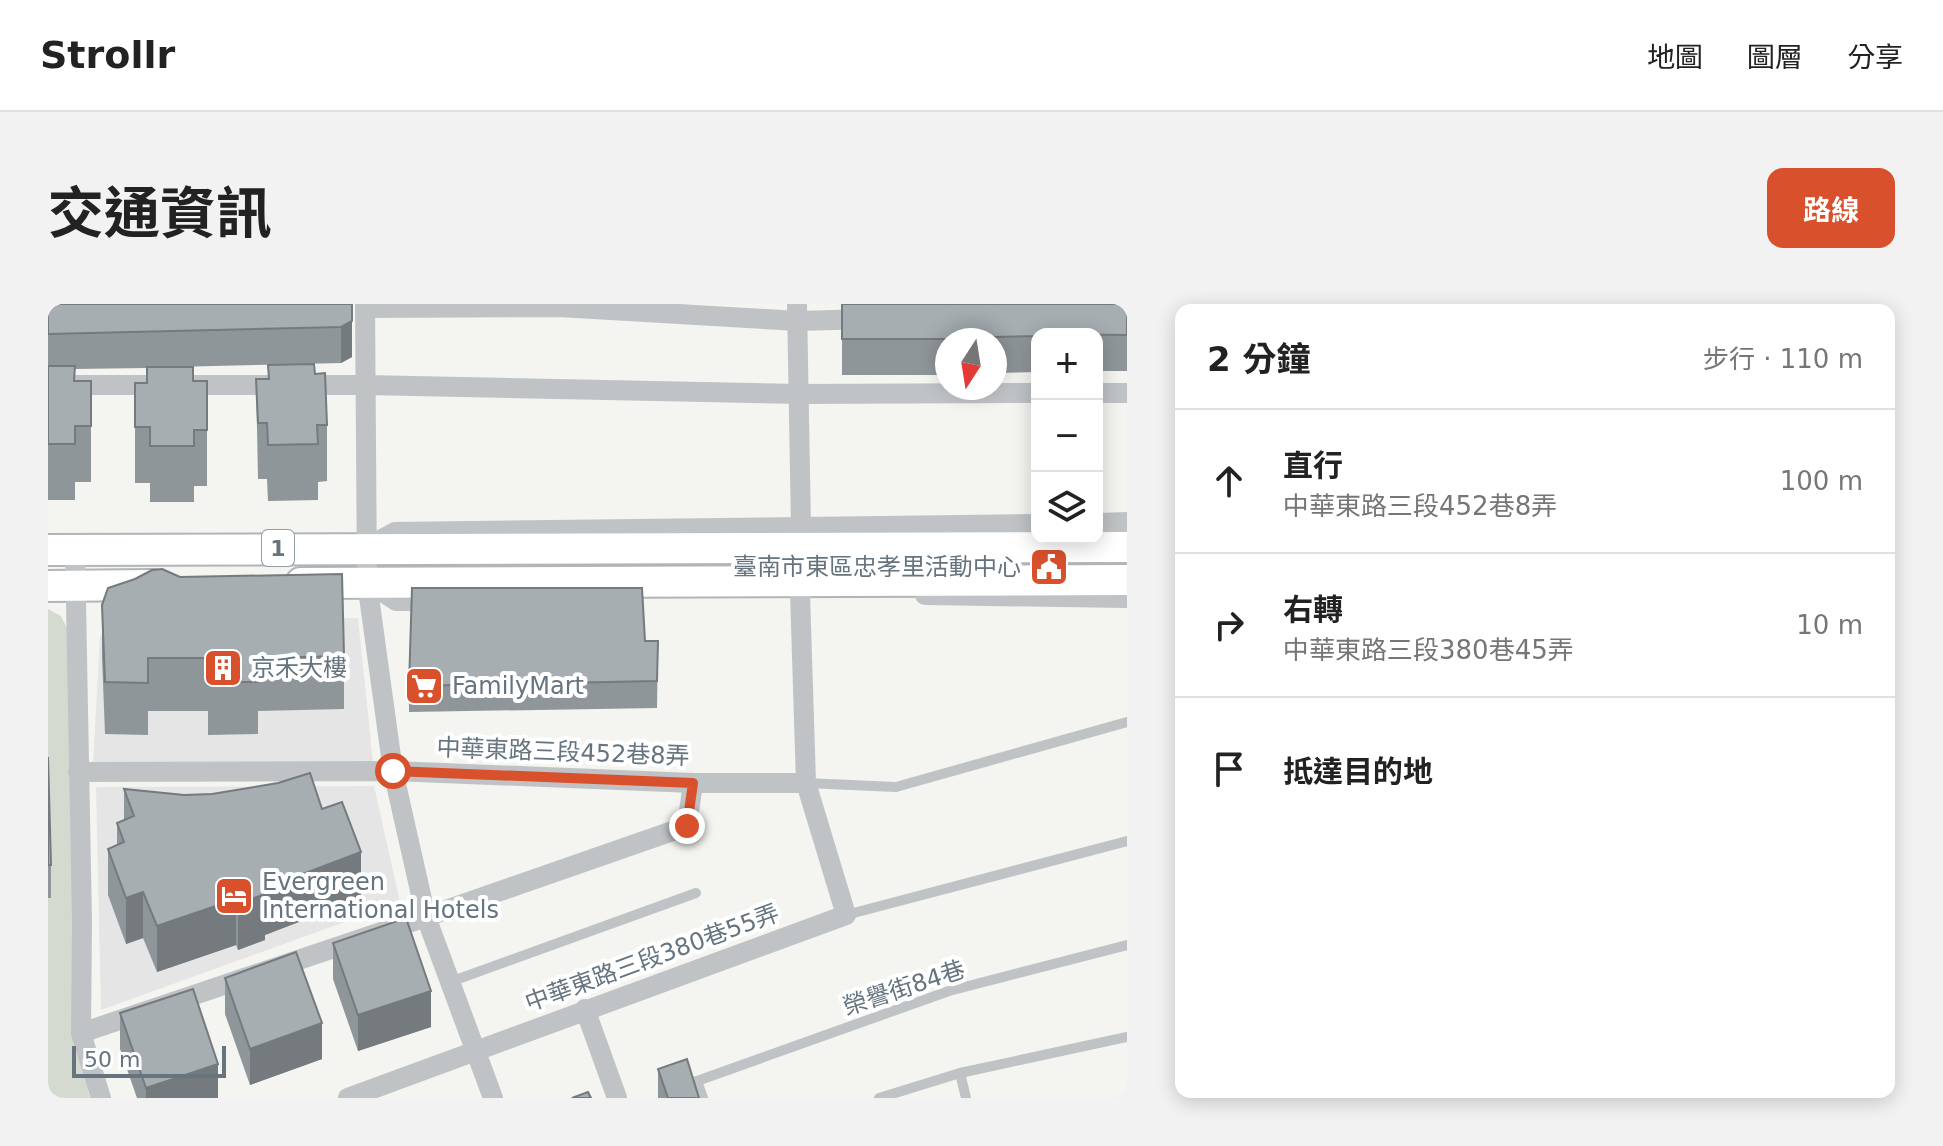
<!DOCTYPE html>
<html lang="zh-TW">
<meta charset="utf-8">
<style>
body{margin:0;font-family:"DejaVu Sans","Noto Sans TC",sans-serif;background:#f2f2f2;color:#222}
.controls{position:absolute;right:24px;top:24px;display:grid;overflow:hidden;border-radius:16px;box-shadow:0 4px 20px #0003}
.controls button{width:72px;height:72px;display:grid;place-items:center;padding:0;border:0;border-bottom:2px solid #e0e0e0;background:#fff;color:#222;font:40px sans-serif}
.compass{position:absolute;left:887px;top:24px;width:72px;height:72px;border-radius:50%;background:#fff;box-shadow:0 4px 20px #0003;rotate:192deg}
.scale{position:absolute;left:24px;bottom:20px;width:154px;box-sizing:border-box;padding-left:8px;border:4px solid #65747f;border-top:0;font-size:22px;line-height:28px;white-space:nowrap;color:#65747f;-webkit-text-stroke:6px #fff;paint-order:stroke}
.stop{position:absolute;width:24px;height:24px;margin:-18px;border:6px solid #d8502c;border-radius:50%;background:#fff}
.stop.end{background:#d8502c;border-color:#fff;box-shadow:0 2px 8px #0008}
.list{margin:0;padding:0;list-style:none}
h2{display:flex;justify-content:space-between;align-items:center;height:104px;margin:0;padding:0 32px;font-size:34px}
h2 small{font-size:26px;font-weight:400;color:#767676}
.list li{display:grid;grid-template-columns:52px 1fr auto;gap:24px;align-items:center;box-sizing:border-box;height:144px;padding:0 32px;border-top:2px solid #e0e0e0}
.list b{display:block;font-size:30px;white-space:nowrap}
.list p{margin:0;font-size:26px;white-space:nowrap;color:#767676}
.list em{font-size:26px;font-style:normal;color:#767676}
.icon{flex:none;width:44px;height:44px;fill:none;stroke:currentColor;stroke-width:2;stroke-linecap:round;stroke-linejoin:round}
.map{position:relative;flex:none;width:1079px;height:794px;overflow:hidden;border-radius:16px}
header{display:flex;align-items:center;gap:48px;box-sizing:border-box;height:112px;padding:0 40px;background:#fff;border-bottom:2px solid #e0e0e0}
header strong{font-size:38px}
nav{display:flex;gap:44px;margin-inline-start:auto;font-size:28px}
.intro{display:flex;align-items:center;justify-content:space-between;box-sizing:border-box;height:192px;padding:0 48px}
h1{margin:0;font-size:56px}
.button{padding:20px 36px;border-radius:16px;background:#d8502c;color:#fff;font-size:28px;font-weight:700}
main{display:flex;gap:48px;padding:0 48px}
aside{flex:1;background:#fff;border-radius:16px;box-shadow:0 4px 20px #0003}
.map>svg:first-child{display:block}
</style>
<header>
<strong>Strollr</strong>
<nav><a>地圖</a><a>圖層</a><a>分享</a></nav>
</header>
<div class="intro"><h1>交通資訊</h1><a class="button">路線</a></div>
<main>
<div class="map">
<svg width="1079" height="794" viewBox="0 0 1079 794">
<rect width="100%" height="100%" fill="#f4f4f0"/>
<g fill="#e4e5e4">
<path d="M 310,314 L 325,459 L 45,462 L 52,332 L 70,316 Z"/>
<path d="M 326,482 L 352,598 L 53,706 L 48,483 Z"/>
</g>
<path fill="#d5dad1" d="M 0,305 L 13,312 L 21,328 L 27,739 L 42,794 L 0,794 Z"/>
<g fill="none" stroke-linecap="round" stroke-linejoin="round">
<g stroke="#b1b5b8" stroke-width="34">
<g id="primary">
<path d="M 0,246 L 1079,243"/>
<path d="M 253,279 L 1079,276"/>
<path d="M 0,282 L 105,281"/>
</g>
</g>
<g stroke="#bfc3c6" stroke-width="10">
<path d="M 758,479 L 848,483 L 1079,418"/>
<path d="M 798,611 L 1079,537"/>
<path d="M 402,678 L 648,589"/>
<path d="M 649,777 L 655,794"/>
<path d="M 635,782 L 901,687 L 1079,641"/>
<path d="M 831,794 L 912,769"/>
<path d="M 918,794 L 912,769 L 1079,733"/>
</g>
<g stroke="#bfc3c6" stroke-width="20">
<path d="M 317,0 L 319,278 L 345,467 L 378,613 L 445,794"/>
<path d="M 749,0 L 753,224"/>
<path d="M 317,4 L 511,3 L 750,17 L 819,15"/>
<path d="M 0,81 L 317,81 L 751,90 L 989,89"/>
<path d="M 1049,89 L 1079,89"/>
<path d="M 1049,219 L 1079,218"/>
<path d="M 321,242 L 347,228 L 989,220"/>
<path d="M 27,245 L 34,618 L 33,729 L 53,794"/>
<path d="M 319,278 L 348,297 L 389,297"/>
<path d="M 877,291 L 1079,294"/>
<path d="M 30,468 L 345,467 L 645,479 L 758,479"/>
<path d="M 537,705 L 569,794"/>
<path d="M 33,729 L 378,613 L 639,522 L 645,479"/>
<path d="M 300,794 L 798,611 L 758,479 L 752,289"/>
</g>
<use href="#primary" stroke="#fff" stroke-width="30"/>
</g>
<g fill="#8f9699">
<path d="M 0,0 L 304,0 L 304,53 L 293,59 L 124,63 L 145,77 L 159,77 L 159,182 L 146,182 L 146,198 L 102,198 L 102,179 L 87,179 L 87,79 L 99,79 L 99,64 L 27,65 L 27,77 L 43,77 L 43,178 L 27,178 L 27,196 L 0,196 Z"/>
<path d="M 794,0 L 1079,0 L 1079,67 L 1049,67 L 1049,30 L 989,30 L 989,68 L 947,69 L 947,36 L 899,36 L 899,71 L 794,71 Z"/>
<path d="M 267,70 L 279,121 L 279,177 L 270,178 L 270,196 L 220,197 L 219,175 L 210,175 L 208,75 Z"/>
<path d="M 54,301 L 296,352 L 296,405 L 210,407 L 210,430 L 160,431 L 160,407 L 100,407 L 100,431 L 57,430 L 54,353 Z"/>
<path d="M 597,337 L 610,337 L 609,404 L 361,408 L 361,382 Z"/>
<path d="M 0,453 L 3,561 L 3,594 L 0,594 Z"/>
<path d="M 76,485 L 274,505 L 313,594 L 217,631 L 217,636 L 190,646 L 188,641 L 109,668 L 95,634 L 78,640 L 60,591 L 60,545 L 69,541 L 69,519 L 76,516 Z"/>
<path d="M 285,639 L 383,723 L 310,747 L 285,675 Z"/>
<path d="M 177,674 L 274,755 L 202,781 L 177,710 Z"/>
<path d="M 72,709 L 170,794 L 89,794 L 72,745 Z"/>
<path d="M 610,765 L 651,794 L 610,794 Z"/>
</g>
<g fill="#747a7d">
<path d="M 304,17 L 304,53 L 293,59 L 293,23 Z"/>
<path d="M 313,548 L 313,594 L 217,631 L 217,636 L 190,646 L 190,600 L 215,585 Z"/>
<path d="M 95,588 L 95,634 L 78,640 L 78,594 Z"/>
<path d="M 188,595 L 188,641 L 109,668 L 109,622 Z"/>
<path d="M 383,687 L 383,723 L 310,747 L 310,711 Z"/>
<path d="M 274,719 L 274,755 L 202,781 L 202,745 Z"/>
<path d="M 170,760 L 170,794 L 98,794 L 98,784 Z"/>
</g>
<g fill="#a6aeb2" stroke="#747a7d" stroke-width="2">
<path d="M 0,0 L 304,0 L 304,17 L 293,23 L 0,30 Z"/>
<path d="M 794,0 L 1079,0 L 1079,31 L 989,30 L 989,32 L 941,33 L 941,35 L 794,35 Z"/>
<path d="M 266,60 L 267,70 L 277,69 L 279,121 L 269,121 L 270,140 L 220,141 L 219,119 L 210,119 L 208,75 L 221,75 L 220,61 Z"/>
<path d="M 0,62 L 27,62 L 26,77 L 43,77 L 43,122 L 27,122 L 27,140 L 0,140 Z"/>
<path d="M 99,63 L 145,63 L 145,77 L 159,77 L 159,126 L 146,126 L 146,142 L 102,142 L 102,123 L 87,123 L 87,79 L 99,79 Z"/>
<path d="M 114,265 L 132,273 L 294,270 L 296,352 L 209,354 L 210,378 L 160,378 L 160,354 L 100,354 L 100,379 L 57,378 L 54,301 L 60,284 L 87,275 L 104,266 Z"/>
<path d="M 364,284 L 594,284 L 597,337 L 610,337 L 609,377 L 361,382 Z"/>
<path d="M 0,453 L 3,561 L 0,561 Z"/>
<path d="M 262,469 L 274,505 L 294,498 L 313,548 L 215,585 L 217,590 L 190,600 L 188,595 L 109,622 L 95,588 L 78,594 L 60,545 L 76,538 L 69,519 L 86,512 L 76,485 L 136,491 L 164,490 L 230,479 Z"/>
<path d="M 358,614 L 383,687 L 310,711 L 285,639 Z"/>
<path d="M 248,648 L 274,719 L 202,745 L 177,674 Z"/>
<path d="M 145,685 L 170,760 L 98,784 L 72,709 Z"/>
<path d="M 639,755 L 651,794 L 620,794 L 610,765 Z"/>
<path d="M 540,788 L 543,794 L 524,794 Z"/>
</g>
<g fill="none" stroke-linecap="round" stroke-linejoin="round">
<path stroke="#d8502c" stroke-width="10" d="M 345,467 L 645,479 L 639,522"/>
</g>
<defs>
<g id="civic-square" transform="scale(2)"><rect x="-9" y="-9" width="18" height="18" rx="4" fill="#d8502c" stroke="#fff"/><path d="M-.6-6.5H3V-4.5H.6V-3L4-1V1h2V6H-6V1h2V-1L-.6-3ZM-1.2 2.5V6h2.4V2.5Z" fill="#fff"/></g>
<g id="building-square" transform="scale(2)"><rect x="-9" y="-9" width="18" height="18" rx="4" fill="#d8502c" stroke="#fff"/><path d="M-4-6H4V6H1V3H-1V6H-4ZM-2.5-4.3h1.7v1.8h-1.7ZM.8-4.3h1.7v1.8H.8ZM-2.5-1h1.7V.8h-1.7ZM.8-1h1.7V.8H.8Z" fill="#fff"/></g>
<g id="supermarket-square" transform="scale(2)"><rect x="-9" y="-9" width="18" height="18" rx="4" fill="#d8502c" stroke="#fff"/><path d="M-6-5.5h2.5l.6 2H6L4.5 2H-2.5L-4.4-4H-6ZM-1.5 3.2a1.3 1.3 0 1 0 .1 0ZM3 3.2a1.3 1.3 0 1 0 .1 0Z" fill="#fff"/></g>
<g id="hotel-square" transform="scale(2)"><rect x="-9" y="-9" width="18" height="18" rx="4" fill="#d8502c" stroke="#fff"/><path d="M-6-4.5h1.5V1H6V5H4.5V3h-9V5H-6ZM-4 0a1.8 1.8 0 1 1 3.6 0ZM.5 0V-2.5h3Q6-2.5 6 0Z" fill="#fff"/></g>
</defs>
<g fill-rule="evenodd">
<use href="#civic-square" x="1001" y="263"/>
<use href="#building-square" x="175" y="364"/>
<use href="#supermarket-square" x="376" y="382"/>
<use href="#hotel-square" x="186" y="592"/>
</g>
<g text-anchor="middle" stroke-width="8" stroke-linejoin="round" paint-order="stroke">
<rect fill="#fff" stroke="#939ea5" stroke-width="2" x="214" y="226" width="32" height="36" rx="6"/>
<g font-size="22" font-weight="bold" fill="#65747f">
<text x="230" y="252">1</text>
</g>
<g font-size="24" fill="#65747f" stroke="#fff" text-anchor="start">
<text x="973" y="271" text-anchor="end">臺南市東區忠孝里活動中心</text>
<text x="203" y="372">京禾大樓</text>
<text x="404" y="390">FamilyMart</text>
<text x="214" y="586">Evergreen<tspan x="214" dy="28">International Hotels</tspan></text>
</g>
<g font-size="24" fill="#65747f" stroke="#fff">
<text transform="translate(515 448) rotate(2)" y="8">中華東路三段452巷8弄</text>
<text transform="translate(604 654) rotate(-20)" y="8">中華東路三段380巷55弄</text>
<text transform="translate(856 684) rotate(-18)" y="8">榮譽街84巷</text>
</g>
</g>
</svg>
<div class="controls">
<button>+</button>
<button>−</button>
<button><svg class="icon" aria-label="layers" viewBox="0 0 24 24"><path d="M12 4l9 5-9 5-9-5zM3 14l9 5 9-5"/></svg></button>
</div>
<svg class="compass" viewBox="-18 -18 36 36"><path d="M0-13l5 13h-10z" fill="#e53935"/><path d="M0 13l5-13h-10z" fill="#767676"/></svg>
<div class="scale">50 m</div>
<div class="stop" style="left:345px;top:467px"></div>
<div class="stop end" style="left:639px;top:522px"></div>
</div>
<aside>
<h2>2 分鐘<small>步行 · 110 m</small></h2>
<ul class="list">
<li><svg class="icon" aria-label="ahead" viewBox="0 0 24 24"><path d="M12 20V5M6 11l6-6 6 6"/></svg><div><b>直行</b><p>中華東路三段452巷8弄</p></div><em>100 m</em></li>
<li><svg class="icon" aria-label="right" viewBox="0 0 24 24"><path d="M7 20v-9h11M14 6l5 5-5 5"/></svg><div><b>右轉</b><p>中華東路三段380巷45弄</p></div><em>10 m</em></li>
<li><svg class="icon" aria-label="arrive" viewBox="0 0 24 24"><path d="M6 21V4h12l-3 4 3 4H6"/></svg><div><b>抵達目的地</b></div></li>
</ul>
</aside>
</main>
